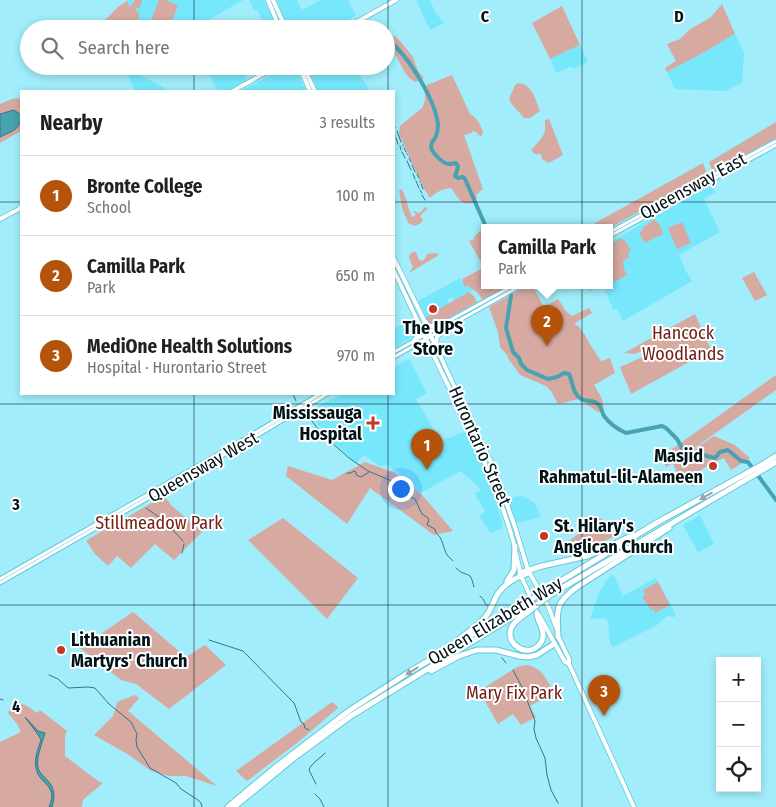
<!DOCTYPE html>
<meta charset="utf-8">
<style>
body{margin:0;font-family:"Fira Sans Condensed",sans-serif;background:#f2f2f2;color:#202124}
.controls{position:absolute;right:15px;bottom:15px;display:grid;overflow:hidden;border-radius:0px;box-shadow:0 2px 8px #0003}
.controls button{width:45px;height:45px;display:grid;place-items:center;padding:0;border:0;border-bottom:1px solid #e0e0e0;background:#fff;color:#202124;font:25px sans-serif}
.you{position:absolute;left:400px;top:488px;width:18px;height:18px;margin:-12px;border:4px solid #fff;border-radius:50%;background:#1a73e8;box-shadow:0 0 0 8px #1a73e833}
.badge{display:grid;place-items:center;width:32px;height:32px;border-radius:50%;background:#b45309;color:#fff;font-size:16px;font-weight:700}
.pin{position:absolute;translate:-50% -41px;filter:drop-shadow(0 1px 2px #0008)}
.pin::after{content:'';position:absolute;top:26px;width:18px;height:15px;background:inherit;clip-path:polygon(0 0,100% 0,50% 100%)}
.popup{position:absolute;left:481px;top:224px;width:132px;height:65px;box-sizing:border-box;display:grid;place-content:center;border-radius:0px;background:#fff;filter:drop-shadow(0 1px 4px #0005);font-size:16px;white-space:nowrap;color:#757577}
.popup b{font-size:19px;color:#202124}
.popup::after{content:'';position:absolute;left:50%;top:100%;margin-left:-10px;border:10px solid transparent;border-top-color:#fff}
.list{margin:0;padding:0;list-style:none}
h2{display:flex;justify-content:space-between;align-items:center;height:65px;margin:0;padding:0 20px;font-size:21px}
h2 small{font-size:16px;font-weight:400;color:#757577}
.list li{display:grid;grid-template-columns:32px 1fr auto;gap:15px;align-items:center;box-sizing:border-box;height:80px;padding:0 20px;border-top:1px solid #e0e0e0}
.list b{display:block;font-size:19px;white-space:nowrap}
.list p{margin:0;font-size:16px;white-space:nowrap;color:#757577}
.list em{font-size:16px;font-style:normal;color:#757577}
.icon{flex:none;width:28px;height:28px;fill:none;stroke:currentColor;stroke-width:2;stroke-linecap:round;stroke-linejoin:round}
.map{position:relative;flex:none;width:776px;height:807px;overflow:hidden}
.search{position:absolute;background:#fff;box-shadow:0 2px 8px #0003;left:20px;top:20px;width:375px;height:55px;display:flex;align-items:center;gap:12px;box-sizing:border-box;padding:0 18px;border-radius:28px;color:#757577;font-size:19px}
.panel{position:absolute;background:#fff;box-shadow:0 2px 8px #0003;left:20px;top:90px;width:375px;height:305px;border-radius:0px}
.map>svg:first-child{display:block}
</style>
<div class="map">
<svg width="776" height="807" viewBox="0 0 776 807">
<rect width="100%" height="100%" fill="#a1edfb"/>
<g fill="#77e8fc">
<path d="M 129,0 L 243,0 L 193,29 L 138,29 L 133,19 L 127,1 Z"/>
<path d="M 249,0 L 264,0 L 274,21 L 265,26 L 257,10 L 254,10 Z"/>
<path d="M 276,0 L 297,0 L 302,10 L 321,0 L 348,0 L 356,15 L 337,29 L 289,29 Z"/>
<path d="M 416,0 L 430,0 L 435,12 L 444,23 L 430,30 Z"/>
<path d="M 735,34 L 744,53 L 742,83 L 725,91 L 675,89 L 667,72 L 701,54 Z"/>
<path d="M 580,45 L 588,62 L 573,69 L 572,66 L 556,73 L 550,59 Z"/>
<path d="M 206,66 L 222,66 L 227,74 L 235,69 L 234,66 L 239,66 L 247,80 L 226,91 L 218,91 L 205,67 Z"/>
<path d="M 287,66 L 294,66 L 306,91 L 241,91 Z"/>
<path d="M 317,66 L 354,66 L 370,91 L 318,91 L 309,70 Z"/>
<path d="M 131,70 L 161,86 L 168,91 L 135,91 L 128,76 Z"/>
<path d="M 711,185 L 716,192 L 704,199 L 720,232 L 679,255 L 684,266 L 684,268 L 692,281 L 623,321 L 617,309 L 613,310 L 603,285 L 589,292 L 586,285 L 610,285 L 610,242 Z"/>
<path d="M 460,278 L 464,286 L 466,285 L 473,290 L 454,301 L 452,297 L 447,300 L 449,304 L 432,313 L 426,318 L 418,301 Z"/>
<path d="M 411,318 L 417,331 L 416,336 L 394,348 L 394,329 Z"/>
<path d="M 409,359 L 427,393 L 416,399 L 438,437 L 428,441 L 426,447 L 432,446 L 433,444 L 464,432 L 466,432 L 478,453 L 491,483 L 503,526 L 502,528 L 491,533 L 479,516 L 485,512 L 475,494 L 481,490 L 470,479 L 460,471 L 421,493 L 418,491 L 411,495 L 396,469 L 394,470 L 388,465 L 379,466 L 364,455 L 356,463 L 325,435 L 309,411 L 342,394 L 394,394 L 394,367 Z"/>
<path d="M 520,495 L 534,502 L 541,517 L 518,523 L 515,522 L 508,500 Z"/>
<path d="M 700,515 L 714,544 L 698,552 L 683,525 Z"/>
<path d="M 613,574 L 623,596 L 656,578 L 676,615 L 675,617 L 667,616 L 657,625 L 613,647 L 610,643 L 608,621 L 605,618 L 590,619 L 599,593 L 607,579 Z"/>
</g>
<g fill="#d6aaa1">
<path d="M 135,0 L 142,0 L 140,8 L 136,8 L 136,11 L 139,13 L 138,24 L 140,29 L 105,29 L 102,23 L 118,7 L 127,1 L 130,7 Z"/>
<path d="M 159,0 L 166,0 L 178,5 L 169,29 L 153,29 L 148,27 Z"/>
<path d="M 722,4 L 735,34 L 701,54 L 667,72 L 665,68 L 676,61 L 667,44 L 680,39 L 689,30 L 711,17 Z"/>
<path d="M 562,6 L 580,45 L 550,59 L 532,23 Z"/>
<path d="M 395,36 L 401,42 L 413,57 L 418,71 L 424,78 L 415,82 C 403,75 401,63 394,52 C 392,48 389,45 386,42 L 386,40 Z"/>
<path d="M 452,75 L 470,114 C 478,118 481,126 483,133 L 481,137 L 476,132 L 472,131 L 472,133 L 464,135 L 483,189 L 476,195 L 477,197 L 473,203 C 460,206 458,197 451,188 C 442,189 436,192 430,198 L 424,189 L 399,134 L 400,126 L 422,108 L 425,101 L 425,93 L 422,87 Z"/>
<path d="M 518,83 C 533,85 535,99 540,111 L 530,118 L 524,118 C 519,111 513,108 509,99 L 515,85 Z"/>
<path d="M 21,98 L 21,131 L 0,143 L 0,104 L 12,99 Z"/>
<path d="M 549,119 L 563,155 L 549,163 L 542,159 L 541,154 L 535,154 L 531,150 L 541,139 L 545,132 L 545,120 Z"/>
<path d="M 776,122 L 776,138 L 713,173 L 709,162 Z"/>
<path d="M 703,163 L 707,174 L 610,228 L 610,227 L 588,227 Z"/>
<path d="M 401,189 C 406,194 408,209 412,217 L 416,215 L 413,211 L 419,213 L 422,211 L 424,208 L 426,207 L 427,209 L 420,216 L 423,220 L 421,223 L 415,226 L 408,223 C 407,218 405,216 403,211 C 402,209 400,194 399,191 Z"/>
<path d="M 655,219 L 657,223 L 658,222 L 663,233 L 662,234 L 662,235 L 656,237 L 645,243 L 639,233 L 643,230 L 642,228 Z"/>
<path d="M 682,222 L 691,243 L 677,249 L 668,228 Z"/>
<path d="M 483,228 L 484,229 L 484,285 L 512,285 L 483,301 L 478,293 L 466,285 L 464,287 L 462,279 L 481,269 L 482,264 L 469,241 L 474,239 L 474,237 Z"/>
<path d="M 621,238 L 623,240 L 624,239 L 631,250 L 628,252 L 629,257 L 623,261 L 624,269 L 627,275 L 614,282 L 610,274 L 613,272 L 610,271 L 610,245 Z"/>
<path d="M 413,252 L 416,252 L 419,260 L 423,261 L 426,257 L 427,254 L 436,253 L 439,255 L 409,273 L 413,267 L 409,258 L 410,254 Z"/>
<path d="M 754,272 L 767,295 L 755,301 L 742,278 Z"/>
<path d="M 532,285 L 544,307 L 558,299 L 566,311 L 572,316 L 589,308 L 592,313 L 575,323 L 576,326 L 578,325 L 583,333 L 584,333 L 588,341 L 601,361 L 599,362 L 610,358 L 615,373 L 594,385 C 600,395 605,401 603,413 L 598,412 L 579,399 L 558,404 L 551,391 L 546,386 L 520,375 L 511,362 L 510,362 L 507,355 L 500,347 L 498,332 L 489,307 L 520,290 Z"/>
<path d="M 469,292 L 474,296 L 477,302 L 436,325 C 431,326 428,323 426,318 L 432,313 Z"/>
<path d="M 695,314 L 711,350 L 631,394 L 620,367 L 654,352 L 657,348 L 654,347 L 634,354 L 624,353 Z"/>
<path d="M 776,375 L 776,390 L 682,457 L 714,436 L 735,445 L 750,458 L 731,470 L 724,458 L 710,464 L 701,470 L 701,473 L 696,476 L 699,483 L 693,486 L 679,478 L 673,463 L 666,467 L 661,457 Z"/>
<path d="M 365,462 L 395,473 L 423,496 L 453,531 L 434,535 L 370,488 L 347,524 L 286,476 L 288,466 L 332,480 Z"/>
<path d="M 164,496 L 172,506 L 202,532 L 174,560 L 155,544 L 131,568 L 117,556 L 108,566 L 95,554 L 87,542 L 87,540 Z"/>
<path d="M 283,518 L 358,578 L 327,619 L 248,540 Z"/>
<path d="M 600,518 L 608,523 L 616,536 L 582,550 L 576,540 L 551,554 Z"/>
<path d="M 658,582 L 670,605 L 655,613 L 654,609 L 651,610 L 642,597 L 645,594 L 643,590 Z"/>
<path d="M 133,612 L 186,657 L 205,645 L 226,665 L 169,709 L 136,684 L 121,680 L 80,648 Z"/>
<path d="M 527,665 C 545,669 545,680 555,692 L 530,706 L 536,717 L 521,725 L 513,714 L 498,724 L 479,691 L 517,667 Z"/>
<path d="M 135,695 L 139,698 L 128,711 L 217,786 L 186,776 L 169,776 L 151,771 L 129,755 L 94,735 L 113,716 L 117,702 Z"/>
<path d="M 14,701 L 27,706 L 37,713 L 40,710 L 67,731 L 65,735 L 65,756 L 98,781 L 103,783 L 83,800 L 82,807 L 52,807 L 53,804 L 50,807 L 0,807 L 0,742 L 21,732 L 17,724 L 8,713 Z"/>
<path d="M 332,702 L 337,706 L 338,708 L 297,743 L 247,781 L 236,771 Z"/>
</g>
<g fill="#47a2b1" stroke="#327783">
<path d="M 14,110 L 21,115 C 21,130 12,131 0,137 L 0,114 Z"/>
<path d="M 25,717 L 38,731 L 45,733 C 42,744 36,757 38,768 C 40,774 45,777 48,781 C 55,788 55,798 52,807 L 49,807 C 59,784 39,785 36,768 C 34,758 38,749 41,740 L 39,736 Z"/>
</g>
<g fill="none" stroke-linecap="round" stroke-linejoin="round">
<g stroke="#327783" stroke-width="1">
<path d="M 395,127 L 395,128"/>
<path d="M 397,131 L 401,142"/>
<path d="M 394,134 L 395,136"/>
<path d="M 396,138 L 398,144"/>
<path d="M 403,145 L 403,146"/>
<path d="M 400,146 L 401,150"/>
<path d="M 404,148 L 406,152"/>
<path d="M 402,152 L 405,158"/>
<path d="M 407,154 L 408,155"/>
<path d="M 409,158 L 411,162"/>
<path d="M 407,161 L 411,170"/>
<path d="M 412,165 L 415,172"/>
<path d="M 413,174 L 415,179"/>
<path d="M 417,174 L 419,178"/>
<path d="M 416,181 L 419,188"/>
<path d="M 420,181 L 420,182"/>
<path d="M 421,184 L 423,189"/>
<path d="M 420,190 L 422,193"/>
<path d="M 422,195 L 425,200"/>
<path d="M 293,394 L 296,401"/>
<path d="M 305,412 L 322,434 L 349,458 L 368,471 L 392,481 L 408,496 L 415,499 L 422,514 L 428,518 L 429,520 L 427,525 L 435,529 L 436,533 C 443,538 443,548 447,555 C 449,557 451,559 453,561"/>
<path d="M 347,473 L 351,473 L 354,471 L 356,472 L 356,475 L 361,477 L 369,472"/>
<path d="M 146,508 L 163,520 L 167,524"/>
<path d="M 172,529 L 183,541"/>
<path d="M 182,553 L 184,544"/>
<path d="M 456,568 C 461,574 466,573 470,576 C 472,578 473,584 474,587"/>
<path d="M 480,596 C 485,599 484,605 490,608"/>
<path d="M 209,640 L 243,651 L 294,703 L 301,722 L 304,724 L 305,728 L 309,730"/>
<path d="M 502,658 L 506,663"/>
<path d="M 513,670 L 522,687 L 535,721 L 534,729 L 536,738 L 545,758 L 547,775 L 551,790 L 558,803"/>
<path d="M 49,675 L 58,679 L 68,688 L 88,687 L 95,688 L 109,704 L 131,722 L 137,734 L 136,740 L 137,747 L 150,768 L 176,783 L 181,789 L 198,800 L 201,803 L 202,807"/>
<path d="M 0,699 L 3,700"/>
<path d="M 316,784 L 309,770 C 311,763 320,759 325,753"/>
<path d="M 315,794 L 320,799 L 324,807"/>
</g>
<g stroke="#47a2b1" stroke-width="4">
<path d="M 369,23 L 373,29"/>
<path d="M 386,41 C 390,43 393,44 396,47 C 412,63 436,102 438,125 C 438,128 437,133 436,136 C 434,141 429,143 432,150 C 435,155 443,164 449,164 C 452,164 454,163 456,163 L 458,167 L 455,176 L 458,178 L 463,177 L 465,179 L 486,227"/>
<path d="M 509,285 L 511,296 L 506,328 L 513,352 L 519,358 L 521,364 L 527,370 L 548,379 L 557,377 L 564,373 L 569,374 C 573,382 572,393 581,399 C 587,402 595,399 599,405 C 602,408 602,413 604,416 C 610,424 617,429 626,433 L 662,426 L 666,428 L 677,439 L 682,448 L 690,452 L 715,458 L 720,452 L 728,450 L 741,461 L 748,462 L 776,500"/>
</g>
<g stroke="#62c7d8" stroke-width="5">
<g id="secondary">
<path d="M 610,232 L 776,141"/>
<path d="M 610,236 L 776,145"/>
<path d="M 445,323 L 514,285"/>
<path d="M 394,352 L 437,328"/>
<path d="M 394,357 L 522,285"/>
<path d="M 0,579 L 248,437 L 320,394"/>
<path d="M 0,583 L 246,442 L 327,394"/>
</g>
</g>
<g stroke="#62c7d8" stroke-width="5.5">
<g id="primary">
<path d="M 268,0 L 280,29"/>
<path d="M 273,0 L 286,29"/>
<path d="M 344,29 L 396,0"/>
<path d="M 299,66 L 310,91"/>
<path d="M 303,66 L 315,91"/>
<path d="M 233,91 L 277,66"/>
<path d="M 0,219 L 19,209 L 21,206"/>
<path d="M 394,259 L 424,320 L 428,330 L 470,420 L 494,468 L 515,527 L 528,570 L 549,608 L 556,627"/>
<path d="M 394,271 C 412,308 429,347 448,385 C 473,438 500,490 515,548"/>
<path d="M 426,322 L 427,325 L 436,327 L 446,323"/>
<path d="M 414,341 L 419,334 L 419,326"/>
<path d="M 436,344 L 437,337 L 443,329"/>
<path d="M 413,346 C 419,345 425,342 429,348"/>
<path d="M 516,554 L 521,576 L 536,609"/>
<path d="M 539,615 L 565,662 L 569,664"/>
<path d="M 558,636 L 569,659 L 569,664 L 634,807"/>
</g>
</g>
<g stroke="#62c7d8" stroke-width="7">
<g id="highway">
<path d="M 520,573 L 542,566 L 587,556 L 613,545 L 633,535"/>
<path d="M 507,581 L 514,570 L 515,546"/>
<path d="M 546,590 L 658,522 L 758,467 L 776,456"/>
<path d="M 550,595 L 776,462"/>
<path d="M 528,612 C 523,616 516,620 513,625 C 502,640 524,659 538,646 C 541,643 543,640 543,636 C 544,628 537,621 537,613"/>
<path d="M 558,637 C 557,610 554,604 577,587 L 669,528"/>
<path d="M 459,639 C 468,632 479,626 486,616 C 491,610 493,602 497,595 C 504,583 517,577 529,573"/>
<path d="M 431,671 L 459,656 L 477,650 L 496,650 L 519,656 L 528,657 L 537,655 L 554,644"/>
<path d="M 228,807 L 277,766 L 350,710 L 411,671 L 524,604"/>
<path d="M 234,807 L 294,758 L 351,716 L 527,608"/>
</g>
</g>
<use href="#secondary" stroke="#fff" stroke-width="3"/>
<use href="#primary" stroke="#fff" stroke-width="4"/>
<use href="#highway" stroke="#fff" stroke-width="5"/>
<g stroke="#62c7d8" stroke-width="7" stroke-linecap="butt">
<g id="highway-bridge">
<path d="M 524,604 L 546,590"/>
<path d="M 528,612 L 550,595"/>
</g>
</g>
<use href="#highway-bridge" stroke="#fff" stroke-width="5"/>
</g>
<defs><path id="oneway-solid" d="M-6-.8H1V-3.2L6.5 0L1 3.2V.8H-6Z" transform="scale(1.25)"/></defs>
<g fill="#99a1a2">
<use href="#oneway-solid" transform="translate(706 496) rotate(151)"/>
<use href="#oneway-solid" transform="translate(412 671) rotate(149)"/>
</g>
<path fill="none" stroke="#001317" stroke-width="1" stroke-opacity="0.55" d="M 194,0 L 194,29M 388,0 L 388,91M 582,0 L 582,807M 194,66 L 194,91M 0,202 L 21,202M 394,202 L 776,202M 194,394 L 194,807M 388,394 L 388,807M 0,404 L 776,404M 0,605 L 776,605"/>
<g fill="#c33727" stroke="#fff" stroke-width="2">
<circle cx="433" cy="309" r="5"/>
<path d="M370.5 415.5h5v5h5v5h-5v5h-5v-5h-5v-5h5z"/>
<circle cx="713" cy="466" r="5"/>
<circle cx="544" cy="536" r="5"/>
<circle cx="61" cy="650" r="5"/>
</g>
<g text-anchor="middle" stroke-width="4" stroke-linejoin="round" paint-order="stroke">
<g font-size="18" fill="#001317" stroke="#fff">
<text transform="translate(693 186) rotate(-29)" y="6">Queensway East</text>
<text transform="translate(480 446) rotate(66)" y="6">Hurontario Street</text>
<text transform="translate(203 467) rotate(-30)" y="6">Queensway West</text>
<text transform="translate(495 621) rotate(-31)" y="6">Queen Elizabeth Way</text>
</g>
<g font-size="18" font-weight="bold" fill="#001317" stroke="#fff" text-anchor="end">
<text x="433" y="334" text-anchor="middle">The UPS<tspan x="433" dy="21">Store</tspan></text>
<text x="362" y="419">Mississauga<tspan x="362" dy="21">Hospital</tspan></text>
<text x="703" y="462">Masjid<tspan x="703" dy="21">Rahmatul-lil-Alameen</tspan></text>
<text x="554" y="532" text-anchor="start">St. Hilary's<tspan x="554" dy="21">Anglican Church</tspan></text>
<text x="71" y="646" text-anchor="start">Lithuanian<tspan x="71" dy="21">Martyrs' Church</tspan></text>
</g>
<g font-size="18" fill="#732016" stroke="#fff">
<text x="683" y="339">Hancock<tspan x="683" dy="21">Woodlands</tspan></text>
<text x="159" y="529">Stillmeadow Park</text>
<text x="514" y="699">Mary Fix Park</text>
</g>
</g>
<g font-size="16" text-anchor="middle" font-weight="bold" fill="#001317" stroke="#fff" stroke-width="4" stroke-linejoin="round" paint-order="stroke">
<text x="485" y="22">C</text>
<text x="679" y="22">D</text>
<text x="16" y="510">3</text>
<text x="16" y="712">4</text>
</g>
</svg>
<div class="controls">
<button>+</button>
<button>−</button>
<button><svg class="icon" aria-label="locate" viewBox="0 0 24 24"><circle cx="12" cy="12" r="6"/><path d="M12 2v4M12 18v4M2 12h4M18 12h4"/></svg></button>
</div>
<div class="you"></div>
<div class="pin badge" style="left:427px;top:470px">1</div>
<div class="pin badge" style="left:547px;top:346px">2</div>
<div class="popup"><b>Camilla Park</b>Park</div>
<div class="pin badge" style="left:604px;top:716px">3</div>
<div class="search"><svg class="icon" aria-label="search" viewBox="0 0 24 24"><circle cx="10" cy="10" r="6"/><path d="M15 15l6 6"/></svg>Search here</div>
<section class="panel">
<h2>Nearby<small>3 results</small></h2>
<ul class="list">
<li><span class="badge">1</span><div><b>Bronte College</b><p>School</p></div><em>100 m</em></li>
<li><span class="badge">2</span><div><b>Camilla Park</b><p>Park</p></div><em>650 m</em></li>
<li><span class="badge">3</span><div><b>MediOne Health Solutions</b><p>Hospital · Hurontario Street</p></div><em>970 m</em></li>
</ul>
</section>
</div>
